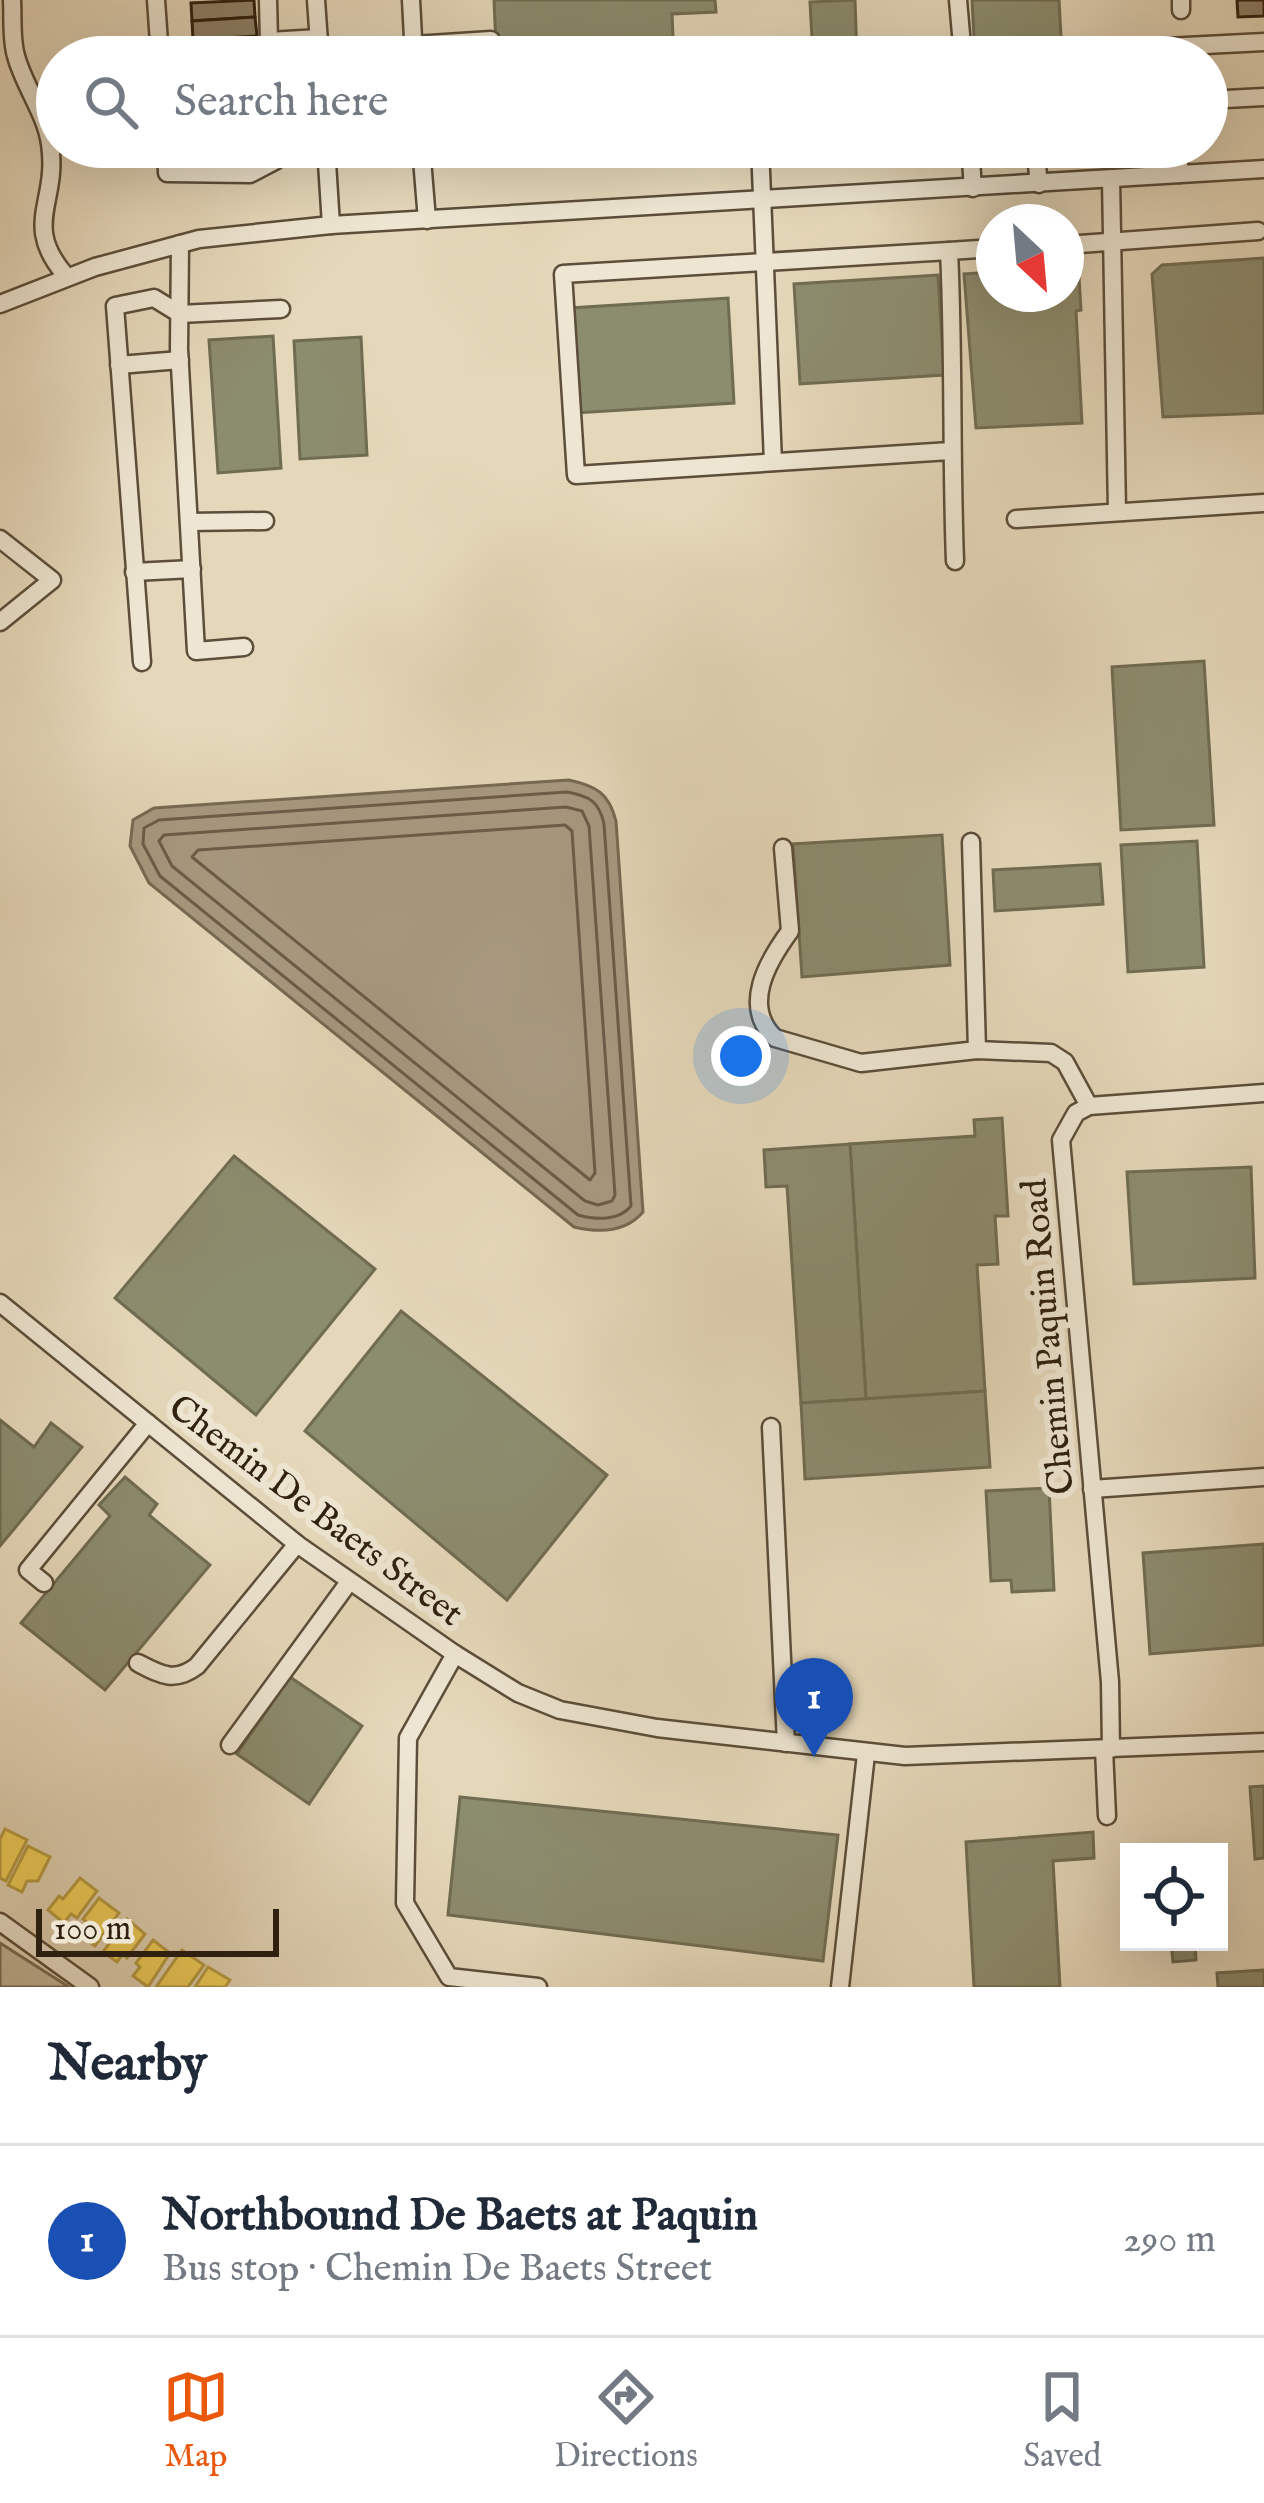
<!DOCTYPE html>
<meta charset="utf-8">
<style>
body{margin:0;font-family:"IM FELL English",serif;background:#f6f6f7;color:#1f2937}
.controls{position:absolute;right:36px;bottom:36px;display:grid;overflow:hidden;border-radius:0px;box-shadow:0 12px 48px #0002}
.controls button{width:108px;height:108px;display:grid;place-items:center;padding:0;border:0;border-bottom:3px solid #e0e1e3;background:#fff;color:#1f2937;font:60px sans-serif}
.compass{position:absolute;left:976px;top:204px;width:108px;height:108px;border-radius:50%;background:#fff;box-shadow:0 12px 48px #0002;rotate:154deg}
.scale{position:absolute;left:36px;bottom:30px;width:243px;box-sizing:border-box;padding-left:12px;border:6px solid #2f2010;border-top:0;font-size:33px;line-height:42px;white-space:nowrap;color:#2f2010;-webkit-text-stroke:9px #eee6d2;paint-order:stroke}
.you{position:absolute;left:741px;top:1056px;width:42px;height:42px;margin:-30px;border:9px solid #fff;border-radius:50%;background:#1a73e8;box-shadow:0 0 0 18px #1a73e833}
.badge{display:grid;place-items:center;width:78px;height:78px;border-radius:50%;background:#ea580c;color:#fff;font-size:39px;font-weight:700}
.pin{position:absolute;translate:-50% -99px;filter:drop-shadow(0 3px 6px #0008)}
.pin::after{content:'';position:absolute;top:63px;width:42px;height:36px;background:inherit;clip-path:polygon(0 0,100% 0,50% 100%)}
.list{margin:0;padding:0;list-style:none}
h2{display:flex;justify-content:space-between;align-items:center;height:156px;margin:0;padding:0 48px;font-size:51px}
h2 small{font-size:39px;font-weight:400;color:#747a83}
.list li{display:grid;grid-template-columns:78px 1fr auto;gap:36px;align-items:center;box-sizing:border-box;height:192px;padding:0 48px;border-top:3px solid #e0e1e3}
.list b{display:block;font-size:45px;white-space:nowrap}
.list p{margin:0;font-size:39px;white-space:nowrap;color:#747a83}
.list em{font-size:39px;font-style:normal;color:#747a83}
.icon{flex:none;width:66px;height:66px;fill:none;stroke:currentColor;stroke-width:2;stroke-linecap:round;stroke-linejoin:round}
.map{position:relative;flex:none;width:1264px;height:1987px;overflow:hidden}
.search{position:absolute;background:#fff;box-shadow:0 12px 48px #0002;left:36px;right:36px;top:36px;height:132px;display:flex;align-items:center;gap:30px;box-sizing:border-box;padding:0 42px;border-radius:66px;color:#747a83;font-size:45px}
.sheet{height:348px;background:#fff}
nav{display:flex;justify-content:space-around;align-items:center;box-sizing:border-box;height:168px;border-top:3px solid #e0e1e3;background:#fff;font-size:33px;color:#747a83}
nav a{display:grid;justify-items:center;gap:6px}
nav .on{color:#ea580c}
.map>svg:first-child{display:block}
</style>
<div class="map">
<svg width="1264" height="1987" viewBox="0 0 1264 1987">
<rect width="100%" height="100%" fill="#e5d8ba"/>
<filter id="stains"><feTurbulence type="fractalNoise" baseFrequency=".00167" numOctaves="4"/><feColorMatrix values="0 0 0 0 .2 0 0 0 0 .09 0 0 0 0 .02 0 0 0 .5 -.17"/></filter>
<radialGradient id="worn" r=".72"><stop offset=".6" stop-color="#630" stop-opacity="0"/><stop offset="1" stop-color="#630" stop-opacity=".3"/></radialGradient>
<path fill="#c6b99d" stroke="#7a6c56" stroke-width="3" d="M 0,1943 L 69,1987 L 0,1987 Z"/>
<path fill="#a79980" stroke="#776953" stroke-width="3" d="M 569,780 C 596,786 609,793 616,821 L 643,1212 C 625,1233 599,1233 574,1227 L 149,883 L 130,846 L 133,820 L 154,808 Z"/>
<g fill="#f6d55c" stroke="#ba9f45" stroke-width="3">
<path d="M 5,1829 L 27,1840 L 6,1881 L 0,1878 L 0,1839 Z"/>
<path d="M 28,1846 L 50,1857 L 38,1881 L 27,1881 L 22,1892 L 8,1885 Z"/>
<path d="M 80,1878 L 97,1891 L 77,1918 L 71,1914 L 64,1923 L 48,1910 L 59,1896 L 63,1899 Z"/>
<path d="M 99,1898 L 119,1913 L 95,1946 L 80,1935 L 89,1924 L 83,1919 Z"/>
<path d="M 127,1919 L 145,1934 L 127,1958 L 123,1954 L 117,1962 L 103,1952 Z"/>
<path d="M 153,1940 L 170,1953 L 148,1987 L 133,1976 L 140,1967 L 136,1963 Z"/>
<path d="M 182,1950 L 204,1965 L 188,1987 L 156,1987 Z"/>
<path d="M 208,1967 L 230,1980 L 225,1987 L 195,1987 Z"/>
</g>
<g fill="#8c8c6e" stroke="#706c52" stroke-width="3">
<path d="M 494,0 L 715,0 L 716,12 L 672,14 L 673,37 L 496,47 Z"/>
<path d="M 855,0 L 857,57 L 813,57 L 810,2 Z"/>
<path d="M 972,0 L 1059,0 L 1062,54 L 975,57 Z"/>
<path d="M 1264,258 L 1264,413 L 1163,417 L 1152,274 L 1162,265 Z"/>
<path d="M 1066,267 L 1079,277 L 1081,310 L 1076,311 L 1082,423 L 976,428 L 964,274 L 994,272 L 994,294 L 1066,294 Z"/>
<path d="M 938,275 L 944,375 L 800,384 L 794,284 Z"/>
<path d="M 728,298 L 734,403 L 576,413 L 570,308 Z"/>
<path d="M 273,336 L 281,468 L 218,473 L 209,340 Z"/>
<path d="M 361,337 L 367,455 L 300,459 L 294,341 Z"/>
<path d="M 1204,661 L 1214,825 L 1121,830 L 1112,667 Z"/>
<path d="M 942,835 L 950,965 L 802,977 L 793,844 Z"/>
<path d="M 1197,841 L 1204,967 L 1128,972 L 1121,845 Z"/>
<path d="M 1100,864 L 1103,904 L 995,911 L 993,870 Z"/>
<path d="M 1002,1118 L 1008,1216 L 995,1216 L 998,1264 L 977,1265 L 985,1391 L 866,1399 L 850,1144 L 975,1136 L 974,1120 Z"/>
<path d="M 850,1144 L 866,1399 L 801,1403 L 787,1186 L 766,1187 L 764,1150 Z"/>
<path d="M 234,1156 L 375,1269 L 256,1415 L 115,1298 Z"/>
<path d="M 1251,1167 L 1255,1278 L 1134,1284 L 1127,1172 Z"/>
<path d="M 401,1311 L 607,1475 L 507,1600 L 305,1431 Z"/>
<path d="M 985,1391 L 990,1467 L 805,1479 L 801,1403 Z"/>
<path d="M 0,1420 L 34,1447 L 51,1423 L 82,1447 L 0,1546 Z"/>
<path d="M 125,1477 L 157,1504 L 149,1515 L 210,1565 L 105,1690 L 21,1623 L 110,1516 L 99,1505 Z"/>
<path d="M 1049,1488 L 1054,1590 L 1012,1592 L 1011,1580 L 991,1581 L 986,1491 Z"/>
<path d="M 1264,1544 L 1264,1645 L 1150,1654 L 1143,1553 Z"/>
<path d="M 290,1677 L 362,1726 L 309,1804 L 237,1754 Z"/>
<path d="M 1264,1786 L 1264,1858 L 1255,1859 L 1250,1787 Z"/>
<path d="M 460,1797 L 838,1835 L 823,1961 L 448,1915 Z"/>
<path d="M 1093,1832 L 1094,1858 L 1053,1861 L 1060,1987 L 974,1987 L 966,1842 Z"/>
<path d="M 1171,1942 L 1195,1942 L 1196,1960 L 1173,1962 Z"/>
<path d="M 1264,1970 L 1264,1987 L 1218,1987 L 1217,1973 Z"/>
</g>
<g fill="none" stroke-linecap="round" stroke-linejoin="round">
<g stroke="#6b5c48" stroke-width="3">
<path d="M 567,792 C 589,796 599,801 604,824 L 631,1206 C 619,1221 596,1220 578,1215 L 160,876 L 143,844 L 144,828 L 159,820 Z"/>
<path d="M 566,807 L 582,811 L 589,826 L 615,1195 L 612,1201 L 598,1205 L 585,1201 L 172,866 L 159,841 L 164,835 Z"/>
<path d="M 565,825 L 572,831 L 595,1173 L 590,1180 L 192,857 L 198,850 Z"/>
</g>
</g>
<g fill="#8e8068" stroke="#2f2010" stroke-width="3">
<path d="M 254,0 L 255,17 L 192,21 L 191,3 Z"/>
<path d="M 1237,0 L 1264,0 L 1264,16 L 1238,17 Z"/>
<path d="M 255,17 L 257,36 L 193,40 L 192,21 Z"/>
<path d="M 198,147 L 261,147 L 262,153 L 198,157 Z"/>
</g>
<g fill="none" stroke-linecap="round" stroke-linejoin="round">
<g stroke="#5c4e3a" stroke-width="21">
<g id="minor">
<path d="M 12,0 C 13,18 11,39 16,56 C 24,86 46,114 50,144 C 59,203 21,224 66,276"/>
<path d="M 156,0 L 160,57"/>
<path d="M 268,0 L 269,41"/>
<path d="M 316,0 L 320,57"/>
<path d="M 411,0 L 414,57"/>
<path d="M 958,0 L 963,57"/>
<path d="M 1181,0 L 1181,10"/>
<path d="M 414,45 L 491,40"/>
<path d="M 1088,51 L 1264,42"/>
<path d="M 270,57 L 269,41 L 319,38"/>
<path d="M 1207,100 L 1264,97"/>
<path d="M 166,147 L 167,173 L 250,174 L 275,161 L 277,147"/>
<path d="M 326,147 L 331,225"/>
<path d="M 421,147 L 427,220"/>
<path d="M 760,147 L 773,462"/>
<path d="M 970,147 L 973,188"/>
<path d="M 1035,147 L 1039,184"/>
<path d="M 1179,147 L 1179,174"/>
<path d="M 1111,179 L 1117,512"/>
<path d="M 180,244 L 179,349 L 196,651 L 244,647"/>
<path d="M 1066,245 L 1258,231"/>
<path d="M 949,251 L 994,248"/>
<path d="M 0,304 L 95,267 L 199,239 L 331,225 L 1264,169"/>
<path d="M 119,365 L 180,360"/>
<path d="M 950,451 L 576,475 L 563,274 L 949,251 C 954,354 951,457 955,561"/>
<path d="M 1016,519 L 1263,503"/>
<path d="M 189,522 L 265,521"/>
<path d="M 0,539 L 52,580 L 0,622"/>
<path d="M 134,572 L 192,569"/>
<path d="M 142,662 L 115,306 L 154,298 L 180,314 L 281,309"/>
<path d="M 971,842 L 977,1050"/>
<path d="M 783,848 L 790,931 C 768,961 741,1006 775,1038 L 861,1063 L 977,1050 L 1051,1053 L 1065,1062 L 1089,1106"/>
<path d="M 0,1303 L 297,1544 L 455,1654 L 518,1693 L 560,1710 L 657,1728 L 905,1756 L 1264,1742"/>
<path d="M 771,1427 L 786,1743"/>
<path d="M 1092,1489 L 1264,1477"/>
<path d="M 44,1583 L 28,1570 L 148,1423"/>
<path d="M 455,1654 L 408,1738 L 405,1903 L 449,1977 L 538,1987"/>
<path d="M 138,1663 C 161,1675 175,1683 197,1666 L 297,1544"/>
<path d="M 230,1745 L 349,1582"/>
<path d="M 1104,1749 L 1107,1816"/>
<path d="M 1111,1749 L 1110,1682 L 1061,1140 L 1076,1113 L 1089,1106 L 1264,1093"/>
<path d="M 0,1922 L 90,1987"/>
<path d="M 840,1987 L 866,1754"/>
</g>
</g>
<use href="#minor" stroke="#eee6d2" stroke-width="16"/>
</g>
<g text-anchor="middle" stroke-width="12" stroke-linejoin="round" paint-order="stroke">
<g font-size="36" fill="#2f2010" stroke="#eee6d2">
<text transform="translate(1046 1337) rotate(-95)" y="13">Chemin Paquin Road</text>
<text transform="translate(317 1509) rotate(37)" y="13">Chemin De Baets Street</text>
</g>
</g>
<rect width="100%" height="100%" filter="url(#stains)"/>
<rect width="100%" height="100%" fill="url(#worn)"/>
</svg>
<div class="controls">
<button><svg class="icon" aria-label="locate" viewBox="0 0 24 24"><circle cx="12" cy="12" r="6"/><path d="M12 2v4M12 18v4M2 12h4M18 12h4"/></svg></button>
</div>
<svg class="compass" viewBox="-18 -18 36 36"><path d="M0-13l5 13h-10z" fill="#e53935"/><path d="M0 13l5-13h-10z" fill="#747a83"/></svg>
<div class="scale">100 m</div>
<div class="you"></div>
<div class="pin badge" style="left:814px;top:1757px;background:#1a4fb4">1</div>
<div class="search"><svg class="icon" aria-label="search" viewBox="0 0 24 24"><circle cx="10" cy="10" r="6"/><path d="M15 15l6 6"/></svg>Search here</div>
</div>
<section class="sheet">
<h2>Nearby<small></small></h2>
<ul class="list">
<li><span class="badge" style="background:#1a4fb4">1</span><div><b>Northbound De Baets at Paquin</b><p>Bus stop · Chemin De Baets Street</p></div><em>290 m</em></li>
</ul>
</section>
<nav>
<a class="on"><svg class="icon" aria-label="map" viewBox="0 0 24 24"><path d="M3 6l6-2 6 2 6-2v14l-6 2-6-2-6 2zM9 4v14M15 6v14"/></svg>Map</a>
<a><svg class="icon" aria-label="directions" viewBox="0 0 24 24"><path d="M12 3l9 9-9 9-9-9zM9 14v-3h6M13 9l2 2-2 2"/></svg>Directions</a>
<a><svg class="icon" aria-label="saved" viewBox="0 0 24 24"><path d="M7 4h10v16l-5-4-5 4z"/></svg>Saved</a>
</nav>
